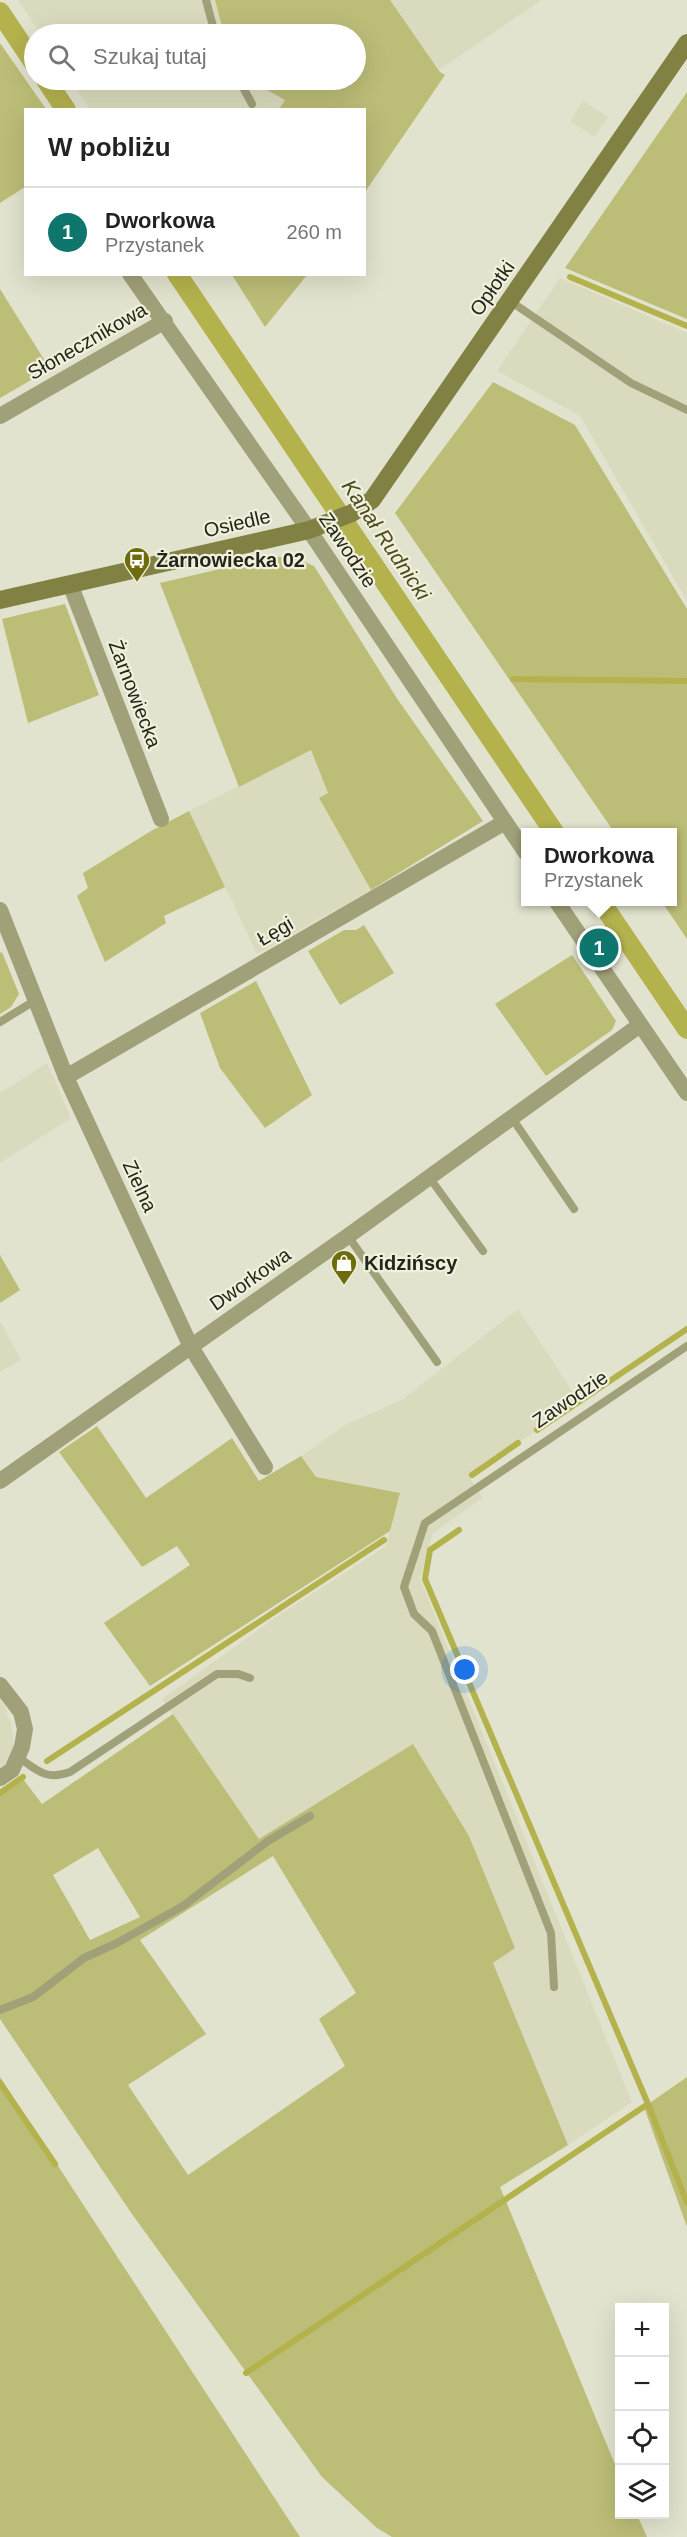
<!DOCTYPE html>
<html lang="pl">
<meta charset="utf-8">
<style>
body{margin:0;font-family:Arial,sans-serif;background:#f2f2f2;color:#222}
.controls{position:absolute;right:18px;bottom:18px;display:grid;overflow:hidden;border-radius:0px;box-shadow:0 6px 24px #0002}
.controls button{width:54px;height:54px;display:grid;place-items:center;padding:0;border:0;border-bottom:2px solid #e0e0e0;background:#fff;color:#222;font:30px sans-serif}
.you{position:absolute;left:465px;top:1670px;width:21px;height:21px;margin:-15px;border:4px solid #fff;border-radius:50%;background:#1a73e8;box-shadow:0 0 0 9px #1a73e833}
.badge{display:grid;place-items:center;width:39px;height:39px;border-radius:50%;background:#0f766e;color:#fff;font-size:20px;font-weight:700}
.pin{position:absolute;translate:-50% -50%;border:3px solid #fff;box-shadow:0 2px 6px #0006}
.popup{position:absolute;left:521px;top:828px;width:156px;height:78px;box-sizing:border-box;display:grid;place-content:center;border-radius:0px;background:#fff;filter:drop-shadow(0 2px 4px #0005);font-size:20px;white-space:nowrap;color:#767676}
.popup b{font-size:22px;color:#222}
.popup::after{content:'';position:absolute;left:50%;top:100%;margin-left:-12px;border:12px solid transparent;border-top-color:#fff}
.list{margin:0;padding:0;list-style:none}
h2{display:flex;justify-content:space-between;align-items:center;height:78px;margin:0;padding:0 24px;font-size:26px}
h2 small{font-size:20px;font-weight:400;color:#767676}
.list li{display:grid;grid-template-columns:39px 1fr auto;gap:18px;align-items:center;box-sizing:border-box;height:90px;padding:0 24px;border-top:2px solid #e0e0e0}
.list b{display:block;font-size:22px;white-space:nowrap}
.list p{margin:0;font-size:20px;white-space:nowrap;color:#767676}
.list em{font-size:20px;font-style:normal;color:#767676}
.icon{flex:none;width:33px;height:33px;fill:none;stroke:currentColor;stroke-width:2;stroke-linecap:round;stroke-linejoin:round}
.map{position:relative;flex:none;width:687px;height:2537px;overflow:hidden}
.search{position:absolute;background:#fff;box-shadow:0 6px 24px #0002;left:24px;top:24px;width:342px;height:66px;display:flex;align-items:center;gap:15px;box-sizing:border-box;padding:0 21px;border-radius:33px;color:#767676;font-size:22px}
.panel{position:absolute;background:#fff;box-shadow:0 6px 24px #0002;left:24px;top:108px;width:342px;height:168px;border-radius:0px}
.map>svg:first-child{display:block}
</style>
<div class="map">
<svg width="687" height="2537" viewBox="0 0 687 2537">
<rect width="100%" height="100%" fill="#e2e3ce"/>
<g fill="#dadbbe">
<path d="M 18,0 L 215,0 L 224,34 L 41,34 Z"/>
<path d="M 390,0 L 542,0 L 439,70 Z"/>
<path d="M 70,80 L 258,80 L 265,89 L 286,100 L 279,109 L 90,109 Z"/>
<path d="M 583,101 L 608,117 L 594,137 L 570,121 Z"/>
<path d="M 560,278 L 687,333 L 687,601 L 580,416 L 497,371 Z"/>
<path d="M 311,750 L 328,793 L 319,799 L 371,890 L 257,954 L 189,811 Z"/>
<path d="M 47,1063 L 71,1118 L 0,1163 L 0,1093 Z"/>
<path d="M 518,1309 L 579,1401 L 469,1476 L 483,1498 L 433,1533 L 420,1579 L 632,2102 L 568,2145 L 493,1963 L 515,1948 L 469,1836 L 413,1745 L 259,1840 L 162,1699 L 273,1619 L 386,1546 L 400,1493 L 316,1477 L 301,1456 L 345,1425 L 402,1400 Z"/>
<path d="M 0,1321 L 21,1360 L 0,1372 Z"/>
<path d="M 0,1700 L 5,1706 L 11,1724 L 14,1743 L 14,1753 L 7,1766 L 0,1772 Z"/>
</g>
<g fill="#bcbd77" fill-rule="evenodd">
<path d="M 215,0 L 390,0 L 440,72 L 445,75 L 365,192 L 364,110 L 279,109 L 285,100 L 265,89 L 258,80 L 356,80 L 356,34 L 224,34 Z"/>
<path d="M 0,43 L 46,109 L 26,110 L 25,187 L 0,203 Z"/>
<path d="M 687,92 L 687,319 L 565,268 Z"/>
<path d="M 232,275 L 307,275 L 265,327 Z"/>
<path d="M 0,289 L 50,369 L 0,398 Z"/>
<path d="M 493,382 L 575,425 L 687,609 L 687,939 L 662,902 L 672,902 L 672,832 L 614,832 L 395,513 Z"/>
<path d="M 271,557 L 293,557 L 314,566 L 396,697 L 483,821 L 371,890 L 319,798 L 328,793 L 311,750 L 239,787 L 160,583 Z"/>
<path d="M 65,604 L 99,695 L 28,723 L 2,619 Z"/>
<path d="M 189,811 L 225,887 L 164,916 L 166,923 L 105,962 L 77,896 L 88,888 L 83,873 L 151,831 Z"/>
<path d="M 364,925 L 394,973 L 340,1005 L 308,951 L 344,930 L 356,930 Z"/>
<path d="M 2,952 L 19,994 L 11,1007 L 0,1014 L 0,953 Z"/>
<path d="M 572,955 L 616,1021 L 612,1030 L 546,1076 L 495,1004 Z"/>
<path d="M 256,981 L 312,1095 L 265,1128 L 220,1068 L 200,1013 Z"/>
<path d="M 0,1255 L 20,1290 L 0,1303 Z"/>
<path d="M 97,1426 L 146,1498 L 232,1438 L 259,1481 L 301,1456 L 316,1477 L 400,1493 L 390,1531 L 150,1686 L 104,1623 L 190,1565 L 177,1546 L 142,1567 L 59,1452 Z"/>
<path d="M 173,1714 L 259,1839 L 413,1744 L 469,1836 L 515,1948 L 493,1963 L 568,2145 L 500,2187 L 619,2474 L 620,2514 L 637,2515 L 647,2537 L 392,2537 L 377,2528 L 322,2477 L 132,2214 L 0,2019 L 0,1795 L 23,1779 L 42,1804 ZM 98,1848 L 140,1917 L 90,1940 L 53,1875 ZM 273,1856 L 356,1993 L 319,2019 L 345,2066 L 188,2175 L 128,2085 L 206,2034 L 140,1940 Z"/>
<path d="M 0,2077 L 300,2537 L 0,2537 Z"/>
<path d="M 687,2077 L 687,2227 L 644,2107 Z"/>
</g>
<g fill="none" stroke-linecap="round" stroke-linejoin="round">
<g stroke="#b4b24d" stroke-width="6">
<path d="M 570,277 L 687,326"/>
<path d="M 513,679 L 686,681"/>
<path d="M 537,1430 L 687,1329"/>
<path d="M 472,1475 L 518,1443"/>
<path d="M 459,1530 L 430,1550 L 425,1579 L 648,2104 L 687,2203"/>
<path d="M 47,1761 L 384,1540"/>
<path d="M 0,1793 L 23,1777"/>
<path d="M 0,2083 L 55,2164"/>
<path d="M 246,2373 L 648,2104"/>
</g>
<g stroke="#b4b24d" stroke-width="20">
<path d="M 0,12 L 34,63"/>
<path d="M 46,80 L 66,110"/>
<path d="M 177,274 L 554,832"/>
<path d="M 601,902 L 687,1029"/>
</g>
<g stroke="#a0a179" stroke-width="8">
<path d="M 206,0 L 215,34"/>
<path d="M 239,80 L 252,104"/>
<path d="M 510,301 L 631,383 L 687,410"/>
<path d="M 0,1022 L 36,1000"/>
<path d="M 512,1118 L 574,1209"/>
<path d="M 429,1177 L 483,1251"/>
<path d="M 348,1236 L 437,1362"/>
<path d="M 18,1757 C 37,1770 46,1781 70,1772 L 217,1674 L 238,1674 L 250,1678"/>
<path d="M 554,1987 L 551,1933 L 432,1631 L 414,1614 L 404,1587 L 425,1523 L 687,1346"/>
<path d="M 0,2010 L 33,1997 L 84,1958 L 117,1943 L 183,1906 L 268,1841 L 310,1816"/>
</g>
<g stroke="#a0a179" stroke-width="16">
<path d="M 130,274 L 309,530 L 526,853"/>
<path d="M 0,416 L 165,321"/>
<path d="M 70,584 L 161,819"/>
<path d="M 557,902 L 687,1093"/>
<path d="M 0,910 L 66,1077 L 191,1347 L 265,1467"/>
<path d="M 66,1077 L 505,822"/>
<path d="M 0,1481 L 348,1236 L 640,1025"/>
<path d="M 0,1685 L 21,1712 L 25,1729 L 22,1747 L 12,1770 L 0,1778"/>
</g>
<path stroke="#818143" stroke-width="18" d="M 0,600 L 309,530 L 352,513 L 372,500 L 687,43"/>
</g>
<defs>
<g id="bus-pin" transform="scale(1.35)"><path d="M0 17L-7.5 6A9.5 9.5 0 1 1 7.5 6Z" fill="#6e6c0c" stroke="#f0f0db"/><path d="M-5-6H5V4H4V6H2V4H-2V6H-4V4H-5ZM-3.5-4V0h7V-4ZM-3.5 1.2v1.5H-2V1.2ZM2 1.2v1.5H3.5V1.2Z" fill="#fff"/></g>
<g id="shop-pin" transform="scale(1.35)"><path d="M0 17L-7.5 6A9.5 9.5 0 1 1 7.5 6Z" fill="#6e6c0c" stroke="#f0f0db"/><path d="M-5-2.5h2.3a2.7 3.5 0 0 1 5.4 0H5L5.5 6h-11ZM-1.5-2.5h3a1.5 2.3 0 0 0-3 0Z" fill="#fff"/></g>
</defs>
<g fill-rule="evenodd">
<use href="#bus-pin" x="137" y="560"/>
<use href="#shop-pin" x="344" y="1263"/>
</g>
<g text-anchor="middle" stroke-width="4.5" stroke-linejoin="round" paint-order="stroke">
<g font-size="20" fill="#25251d" stroke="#f0f0db">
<text transform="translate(492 288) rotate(-55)" y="7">Opłotki</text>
<text transform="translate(87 341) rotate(-30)" y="7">Słonecznikowa</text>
<text transform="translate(237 523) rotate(-13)" y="7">Osiedle</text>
<text transform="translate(348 550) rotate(56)" y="7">Zawodzie</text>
<text transform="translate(135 694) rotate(69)" y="7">Żarnowiecka</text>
<text transform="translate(275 931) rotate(-30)" y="7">Łęgi</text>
<text transform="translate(140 1186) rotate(65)" y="7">Zielna</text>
<text transform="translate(250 1279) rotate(-35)" y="7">Dworkowa</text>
<text transform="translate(570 1399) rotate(-34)" y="7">Zawodzie</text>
</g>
<g font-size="20" font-weight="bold" fill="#25251d" stroke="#f0f0db" text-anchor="start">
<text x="156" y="567">Żarnowiecka 02</text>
<text x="364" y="1270">Kidzińscy</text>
</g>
<g font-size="21" font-style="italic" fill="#4b4b21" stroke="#f0f0db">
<text transform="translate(386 540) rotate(56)" y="7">Kanał Rudnicki</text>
</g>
</g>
</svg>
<div class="controls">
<button>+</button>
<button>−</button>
<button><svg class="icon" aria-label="locate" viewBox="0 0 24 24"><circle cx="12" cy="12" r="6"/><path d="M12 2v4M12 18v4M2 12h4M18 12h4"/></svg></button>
<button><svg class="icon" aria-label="layers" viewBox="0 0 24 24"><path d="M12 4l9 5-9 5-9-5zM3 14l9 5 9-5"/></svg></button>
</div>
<div class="you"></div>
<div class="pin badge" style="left:599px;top:948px">1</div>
<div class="popup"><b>Dworkowa</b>Przystanek</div>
<div class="search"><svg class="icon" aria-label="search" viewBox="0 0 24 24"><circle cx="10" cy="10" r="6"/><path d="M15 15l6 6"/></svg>Szukaj tutaj</div>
<section class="panel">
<h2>W pobliżu<small></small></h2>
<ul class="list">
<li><span class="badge">1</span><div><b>Dworkowa</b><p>Przystanek</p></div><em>260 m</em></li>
</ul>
</section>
</div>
